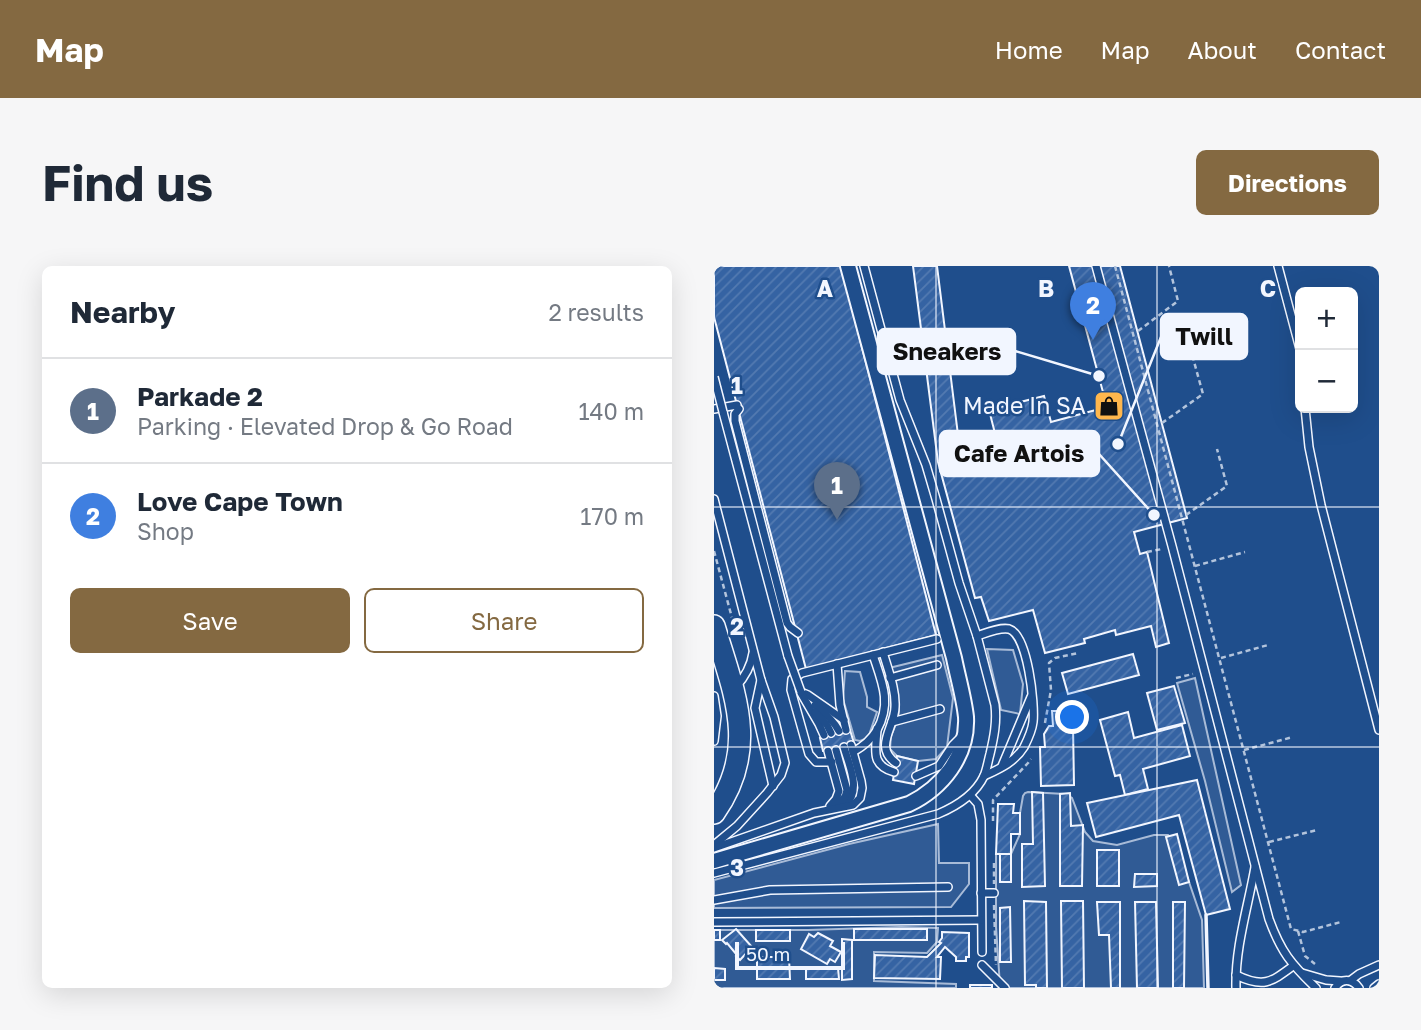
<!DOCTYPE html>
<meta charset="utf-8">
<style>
body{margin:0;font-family:"Golos Text",sans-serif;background:#f6f6f7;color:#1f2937}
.controls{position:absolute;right:21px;top:21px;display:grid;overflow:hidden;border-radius:10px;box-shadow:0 7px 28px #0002}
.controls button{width:63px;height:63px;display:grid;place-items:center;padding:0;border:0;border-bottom:2px solid #e0e1e3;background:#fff;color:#1f2937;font:35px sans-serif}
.scale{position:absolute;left:21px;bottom:18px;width:110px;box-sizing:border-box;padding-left:7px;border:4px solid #f2f6ff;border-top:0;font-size:19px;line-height:24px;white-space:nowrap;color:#f2f6ff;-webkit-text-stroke:5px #1f4e8c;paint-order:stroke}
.you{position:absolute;left:359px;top:452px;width:24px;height:24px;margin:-18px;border:5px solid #fff;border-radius:50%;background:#1a73e8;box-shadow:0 0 0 10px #1a73e833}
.badge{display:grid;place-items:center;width:46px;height:46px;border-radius:50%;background:#846941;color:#fff;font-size:23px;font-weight:700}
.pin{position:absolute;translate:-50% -58px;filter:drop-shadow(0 2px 4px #0008)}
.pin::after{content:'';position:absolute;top:37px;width:24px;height:21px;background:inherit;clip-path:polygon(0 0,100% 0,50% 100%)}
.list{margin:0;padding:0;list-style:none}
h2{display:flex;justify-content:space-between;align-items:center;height:91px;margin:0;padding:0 28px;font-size:30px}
h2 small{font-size:23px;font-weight:400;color:#747a83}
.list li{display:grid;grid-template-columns:46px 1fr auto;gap:21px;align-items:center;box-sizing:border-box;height:105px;padding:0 28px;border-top:2px solid #e0e1e3}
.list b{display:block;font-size:26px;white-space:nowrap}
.list p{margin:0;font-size:23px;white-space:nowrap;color:#747a83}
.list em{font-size:23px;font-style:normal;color:#747a83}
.actions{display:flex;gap:14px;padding:21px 28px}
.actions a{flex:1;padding:16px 0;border:2px solid #846941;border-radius:10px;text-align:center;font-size:24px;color:#846941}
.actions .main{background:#846941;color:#fff}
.map{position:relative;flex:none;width:665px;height:722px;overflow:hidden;border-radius:10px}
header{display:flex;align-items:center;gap:42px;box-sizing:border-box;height:98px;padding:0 35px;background:#846941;color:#fff}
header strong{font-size:33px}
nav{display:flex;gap:38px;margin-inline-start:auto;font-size:24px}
.intro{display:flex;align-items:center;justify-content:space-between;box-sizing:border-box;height:168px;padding:0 42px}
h1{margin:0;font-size:49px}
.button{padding:18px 32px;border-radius:10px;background:#846941;color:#fff;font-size:24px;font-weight:700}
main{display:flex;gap:42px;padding:0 42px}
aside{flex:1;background:#fff;border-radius:10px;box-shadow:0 7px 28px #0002}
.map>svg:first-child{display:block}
</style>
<header>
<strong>Map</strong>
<nav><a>Home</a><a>Map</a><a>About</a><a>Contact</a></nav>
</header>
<div class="intro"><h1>Find us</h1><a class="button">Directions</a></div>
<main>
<aside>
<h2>Nearby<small>2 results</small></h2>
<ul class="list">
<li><span class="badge" style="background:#5c6f8a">1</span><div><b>Parkade 2</b><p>Parking · Elevated Drop &amp; Go Road</p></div><em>140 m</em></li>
<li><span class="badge" style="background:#3f7fe0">2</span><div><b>Love Cape Town</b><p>Shop</p></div><em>170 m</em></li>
</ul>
<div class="actions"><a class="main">Save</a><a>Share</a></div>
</aside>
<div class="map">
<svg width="665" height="722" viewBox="0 0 665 722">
<defs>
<pattern id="building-hatch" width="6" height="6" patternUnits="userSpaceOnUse" patternTransform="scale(1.75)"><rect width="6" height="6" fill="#3563a3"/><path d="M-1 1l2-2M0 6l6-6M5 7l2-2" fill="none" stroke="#537ab1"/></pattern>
</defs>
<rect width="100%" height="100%" fill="#1f4e8c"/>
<g fill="#305b95" stroke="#a8bbd7" stroke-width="2">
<path d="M 273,383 L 299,384 L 309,418 L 306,448 L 287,444 Z"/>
<path d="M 228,389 L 239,432 L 233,481 L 222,493 L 204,495 L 183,490 L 176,483 L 177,470 L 184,453 L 185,444 L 175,402 Z"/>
<path d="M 131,405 L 146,406 L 153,431 L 153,441 L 163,446 L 155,469 L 151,473 L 146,475 L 141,474 L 129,433 Z"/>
<path d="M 481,412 L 527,619 L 518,626 L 491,515 L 463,417 Z"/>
<path d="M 314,526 L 351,528 L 358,532 L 371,566 L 379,575 L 403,579 L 440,569 L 454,569 L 461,575 L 488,654 L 490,722 L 288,722 L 286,720 L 282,661 L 282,588 L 297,588 L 306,568 L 306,547 L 309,530 L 311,527 Z"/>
<path d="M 224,558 L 225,597 L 255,597 L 255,618 L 237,641 L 0,642 L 0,614 L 135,578 Z"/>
<path d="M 187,661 L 224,662 L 223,676 L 213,687 L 160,686 L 160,715 L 242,718 L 242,722 L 0,722 L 0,664 L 94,664 Z"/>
</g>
<g fill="url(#building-hatch)" stroke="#f2f6ff" stroke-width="2">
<path d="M 0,0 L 127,0 L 222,369 L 92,403 L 0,51 Z"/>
<path d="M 199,0 L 223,0 L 247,193 L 285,183 L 275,144 L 330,130 L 337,156 L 393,141 L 355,0 L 406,0 L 473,252 L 420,266 L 426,288 L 433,286 L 455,377 L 442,381 L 437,360 L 402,369 L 401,364 L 370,373 L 371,377 L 331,387 L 319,344 L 275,355 L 267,331 L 261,332 L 224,196 Z"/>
<path d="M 419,388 L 425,409 L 354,428 L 348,407 Z"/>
<path d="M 460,420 L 471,457 L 443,464 L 433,427 Z"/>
<path d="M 338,445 L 353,445 L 353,461 L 359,460 L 360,519 L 327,520 L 326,481 L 331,481 L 330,468 L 335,460 L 339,460 Z"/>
<path d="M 414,446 L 420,472 L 468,459 L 476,490 L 429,503 L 434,523 L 411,529 L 406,509 L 401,510 L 386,454 Z"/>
<path d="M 136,464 L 140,477 L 122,484 L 109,485 L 106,472 L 125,465 Z"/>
<path d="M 183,490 L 204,495 L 200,518 L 179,514 Z"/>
<path d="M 483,514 L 516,643 L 492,649 L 465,549 L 382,571 L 373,537 Z"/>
<path d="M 318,526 L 329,527 L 331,620 L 308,621 L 308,578 L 319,578 Z"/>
<path d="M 356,527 L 357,560 L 369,559 L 368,620 L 346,620 L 346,528 Z"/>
<path d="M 284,538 L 300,538 L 299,547 L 306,547 L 306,568 L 297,568 L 297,588 L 282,588 Z"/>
<path d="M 463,568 L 475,616 L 465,619 L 452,571 Z"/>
<rect x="383" y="584" width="22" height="36"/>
<rect x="286" y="588" width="11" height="28"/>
<path d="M 421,608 L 443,608 L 443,620 L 420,621 Z"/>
<path d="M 310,635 L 332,636 L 333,722 L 322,722 L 322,719 L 311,719 Z"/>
<path d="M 347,635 L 369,635 L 370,722 L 348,722 Z"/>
<path d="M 383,636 L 406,636 L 406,722 L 397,722 L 395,669 L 385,669 Z"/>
<path d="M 421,636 L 442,636 L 444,722 L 423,722 Z"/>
<path d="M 459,636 L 471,636 L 470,722 L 459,722 Z"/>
<path d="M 296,641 L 297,696 L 286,696 L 286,642 Z"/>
<path d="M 22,663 L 38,681 L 26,694 L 22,690 L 23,689 L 13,677 L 12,678 L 8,674 Z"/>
<rect x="140" y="663" width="73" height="11"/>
<rect x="0" y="664" width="6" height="10"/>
<rect x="42" y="664" width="34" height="11"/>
<path d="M 228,666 L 255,667 L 255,691 L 252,691 L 252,695 L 242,695 L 242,691 L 231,681 L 223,691 L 227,691 L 226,713 L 160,712 L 161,689 L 213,691 L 227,677 L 225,676 L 228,672 Z"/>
<path d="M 104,667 L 119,675 L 116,680 L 127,686 L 121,696 L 116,693 L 113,698 L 87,683 L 95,668 L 100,671 Z"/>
<path d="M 128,673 L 138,674 L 138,713 L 128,714 Z"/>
<path d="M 43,691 L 75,691 L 76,713 L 43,713 Z"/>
<path d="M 0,702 L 11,703 L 11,714 L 0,714 Z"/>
<path d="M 92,702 L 124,702 L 125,713 L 92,713 Z"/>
<rect x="256" y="719" width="22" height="3"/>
</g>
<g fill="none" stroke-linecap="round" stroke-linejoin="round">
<g stroke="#f2f6ff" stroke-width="10">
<g id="lane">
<path d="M 382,0 L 458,280 L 555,653 C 567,686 577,698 602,722"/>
<path d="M 564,0 L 586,83"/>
<path d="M 591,142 L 595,181 L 607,239 L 665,464"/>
<path d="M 0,143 L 23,139"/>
<path d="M 25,143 L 21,148 L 21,155 L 73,357 L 76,361 L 84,367"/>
<path d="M 9,146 L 74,390"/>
<path d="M 0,233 L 47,414 L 60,451 L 71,497 L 67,509 L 53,527 L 23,560 L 0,579"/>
<path d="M 263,370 C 272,367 286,361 295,363 C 314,369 321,438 319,456 C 318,465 314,473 310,481 C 301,496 285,503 270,510"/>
<path d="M 169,386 C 174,404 182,423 181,441 C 181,461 159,481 182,497"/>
<path d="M 123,398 L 126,439 L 132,464"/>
<path d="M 176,412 L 223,399"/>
<path d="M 47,414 L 41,442 L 59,520"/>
<path d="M 21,422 C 31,411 37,401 39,387"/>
<path d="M 87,426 L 94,429 L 130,454"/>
<path d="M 87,427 L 105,458 L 110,469"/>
<path d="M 0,430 L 3,450 L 0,475"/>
<path d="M 101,439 C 111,447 119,454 125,465"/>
<path d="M 101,446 L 113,459 L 117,467"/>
<path d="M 178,456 L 226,443"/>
<path d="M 163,463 C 162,484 156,499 180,506"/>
<path d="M 130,481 C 135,499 148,525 131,539"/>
<path d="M 114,485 L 125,525 L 122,533 L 116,540"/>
<path d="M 139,486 C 150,480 157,474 163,464 C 178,437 168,416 159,389"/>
<path d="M 118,496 L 102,496 L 95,488 L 77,424 L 78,413 L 88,407 L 223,373"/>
<path d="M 288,500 L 317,431"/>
<path d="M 202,510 L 225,500 L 239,479 L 247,471"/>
<path d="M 256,529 L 264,538 L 267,554 L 268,686"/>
<path d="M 118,542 L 131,531 L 133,524 L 122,484"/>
<path d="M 0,582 L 100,547 L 139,539 L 146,532 L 148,522 L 147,515 L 137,479"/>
<path d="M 0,607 L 224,548 C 243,540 261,529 270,510 C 273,503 274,495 276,488 C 280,471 283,456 281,439 L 263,370 L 245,317 L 222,233 L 212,199 L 186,134 L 150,0"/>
<path d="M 267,627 L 280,627"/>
<path d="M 0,634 L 56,624 L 234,621"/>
<path d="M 0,656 L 267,654"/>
<path d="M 268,699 L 291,722"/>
<path d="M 588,707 L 612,714 L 626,715"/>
<path d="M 522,709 C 549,722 556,717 579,700"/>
<path d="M 637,714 L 645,708 L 665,699"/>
<path d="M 522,722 C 521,681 534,641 541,601"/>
<path d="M 621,722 C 627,712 638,712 645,722"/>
<path d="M 660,722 L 665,718"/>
</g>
</g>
<g stroke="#f2f6ff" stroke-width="18">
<path id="street" d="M 0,595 L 195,538 C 228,522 254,490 252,451 C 250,432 244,412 240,392 L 134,0"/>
</g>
<g stroke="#f2f6ff" stroke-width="24">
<path id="primary" d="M 0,360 C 20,427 46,482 0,547"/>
</g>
<g stroke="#b3c4dc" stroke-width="2.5" stroke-dasharray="5 3.5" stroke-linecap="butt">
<path d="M 401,0 L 577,663 L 589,666 L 627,656"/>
<path d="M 424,65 L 464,35 L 455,0"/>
<path d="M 448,157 L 489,128 L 479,92"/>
<path d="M 472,249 L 513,220 L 503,183"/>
<path d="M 0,285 L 21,363"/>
<path d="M 433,286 L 448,283"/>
<path d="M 481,300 L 531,286"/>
<path d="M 507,392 L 554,379"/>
<path d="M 462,412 L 479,408"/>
<path d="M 331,457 L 337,424 L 335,397 L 341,392 L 364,387"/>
<path d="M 530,484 L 579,471"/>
<path d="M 279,555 L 279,534 L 314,497 L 317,493"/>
<path d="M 555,576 L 603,564"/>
<path d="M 280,597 L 280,618"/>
<path d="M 280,639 L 282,699"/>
<path d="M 584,665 L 591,690 L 601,698"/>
</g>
<use href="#lane" stroke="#1f4e8c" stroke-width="7"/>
<use href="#street" stroke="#1f4e8c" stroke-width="14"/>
<use href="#primary" stroke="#1f4e8c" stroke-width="21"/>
<g stroke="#f2f6ff" stroke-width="10" stroke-linecap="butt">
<g id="lane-bridge">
<path d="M 0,111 L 9,146"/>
<path d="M 74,390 L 87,426"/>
</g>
</g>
<use href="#lane-bridge" stroke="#1f4e8c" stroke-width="7"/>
<path stroke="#f2f6ff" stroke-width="3.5" d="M 492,649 L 494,722"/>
</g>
<path fill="none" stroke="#f2f6ff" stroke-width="2" stroke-opacity="0.55" d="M 222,0 L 222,722M 443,0 L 443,722M 0,241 L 665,241M 0,481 L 665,481"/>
<defs>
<g id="shop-square" transform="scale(1.575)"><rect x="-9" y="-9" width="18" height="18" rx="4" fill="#ffb74d" stroke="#1f4e8c"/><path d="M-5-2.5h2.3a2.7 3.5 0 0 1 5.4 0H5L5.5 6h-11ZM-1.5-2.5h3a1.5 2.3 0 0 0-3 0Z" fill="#111"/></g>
</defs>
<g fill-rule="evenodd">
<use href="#shop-square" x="395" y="140"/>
</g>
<g text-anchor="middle" stroke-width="5" stroke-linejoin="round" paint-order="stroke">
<g font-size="23" fill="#f2f6ff" stroke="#1f4e8c" text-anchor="end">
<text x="372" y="148">Made In SA</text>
</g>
</g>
<g font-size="23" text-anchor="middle" font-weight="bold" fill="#f2f6ff" stroke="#1f4e8c" stroke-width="5" stroke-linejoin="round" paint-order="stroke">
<text x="111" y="31">A</text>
<text x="332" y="31">B</text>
<text x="554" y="31">C</text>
<text x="23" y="128">1</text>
<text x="23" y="369">2</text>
<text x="23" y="610">3</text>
</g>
<path fill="none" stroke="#f2f6ff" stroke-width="2.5" d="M404 178L447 71M385 110L301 85M440 249L385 188"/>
<g fill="#f2f6ff" stroke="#1f4e8c" stroke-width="2.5">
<circle cx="404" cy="178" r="7"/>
<circle cx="385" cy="110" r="7"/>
<circle cx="440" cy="249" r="7"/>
</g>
<g fill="#f2f6ff" stroke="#f2f6ff" stroke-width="2.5">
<rect x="447" y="48" width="86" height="45" rx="7"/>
<rect x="164" y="63" width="137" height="45" rx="7"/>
<rect x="226" y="165" width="159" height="45" rx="7"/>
</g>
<g font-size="24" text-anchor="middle" font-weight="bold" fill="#111">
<text x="490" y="79">Twill</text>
<text x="233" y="94">Sneakers</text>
<text x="305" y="196">Cafe Artois</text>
</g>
</svg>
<div class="controls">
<button>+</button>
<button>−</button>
</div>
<div class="scale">50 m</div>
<div class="you"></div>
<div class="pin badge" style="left:123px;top:254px;background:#5c6f8a">1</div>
<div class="pin badge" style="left:379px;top:74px;background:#3f7fe0">2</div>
</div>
</main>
